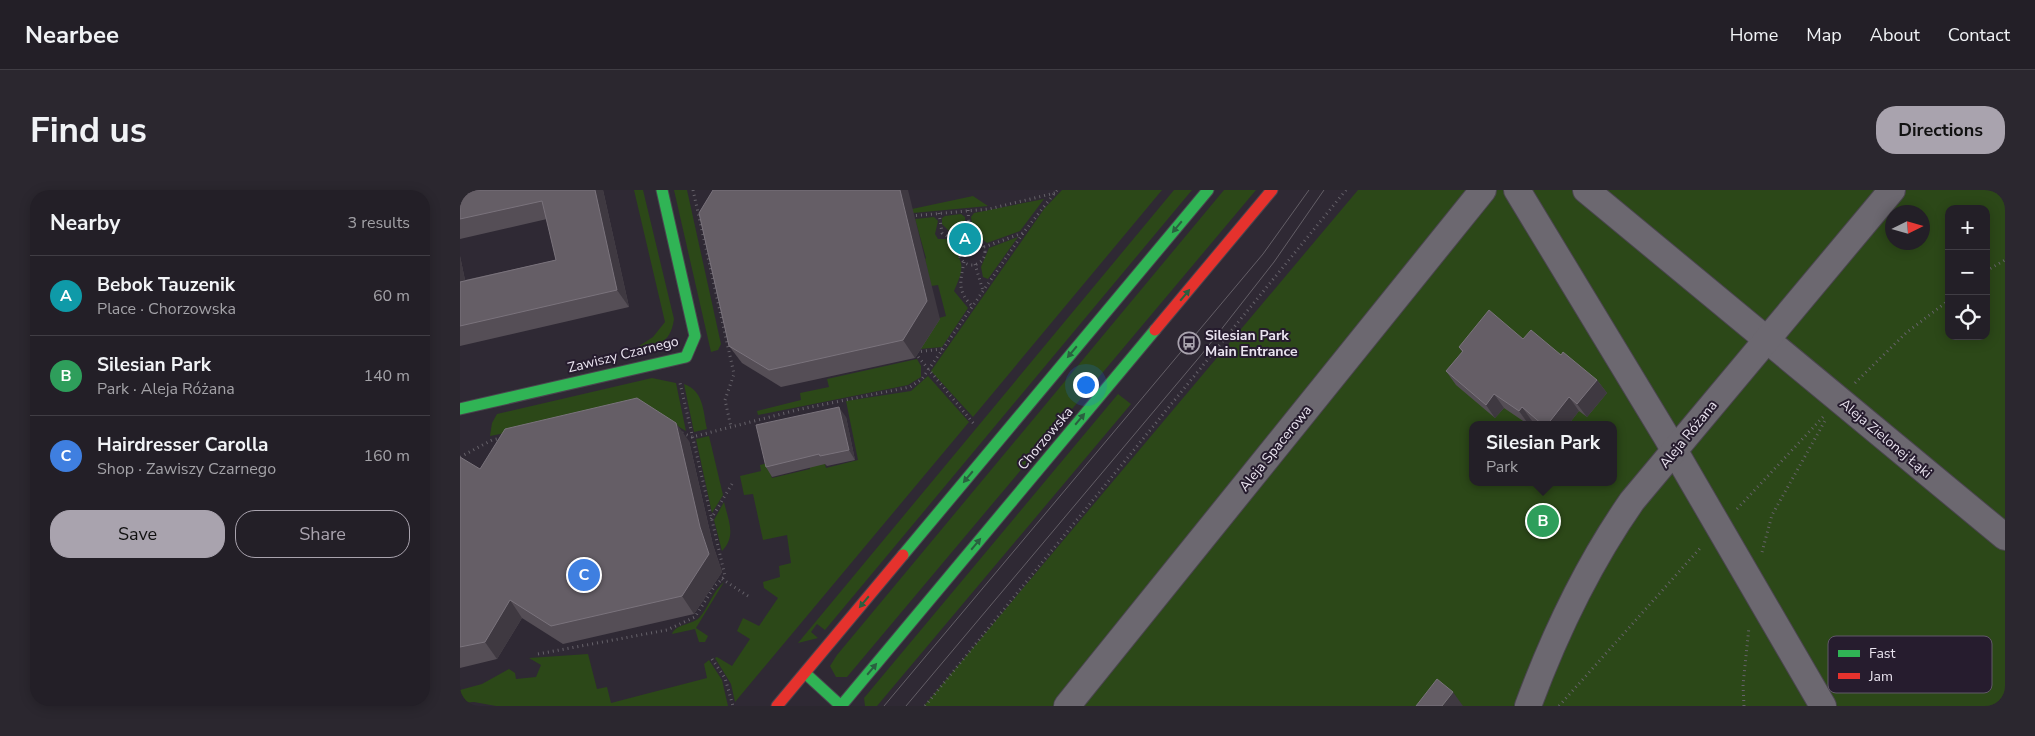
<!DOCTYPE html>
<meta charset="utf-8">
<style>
body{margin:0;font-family:"Nunito Sans",sans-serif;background:#2b272f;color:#f1f3f6}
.controls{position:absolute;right:15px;top:15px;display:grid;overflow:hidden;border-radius:10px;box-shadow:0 2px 12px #0003}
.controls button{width:45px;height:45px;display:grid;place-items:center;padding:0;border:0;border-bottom:1px solid #403d44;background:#231f27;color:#f1f3f6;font:25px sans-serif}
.compass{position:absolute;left:1425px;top:15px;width:45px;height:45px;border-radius:50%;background:#231f27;box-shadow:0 2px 12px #0003;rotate:85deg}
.you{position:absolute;left:625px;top:194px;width:18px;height:18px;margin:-12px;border:4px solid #fff;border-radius:50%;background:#1a73e8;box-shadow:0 0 0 8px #1a73e833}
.badge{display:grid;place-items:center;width:32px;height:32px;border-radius:50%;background:#a9a3ae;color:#fff;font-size:16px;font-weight:700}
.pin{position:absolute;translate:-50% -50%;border:2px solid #fff;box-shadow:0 1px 5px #0006}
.popup{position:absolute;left:1009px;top:231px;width:148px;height:65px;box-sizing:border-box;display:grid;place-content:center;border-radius:10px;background:#231f27;filter:drop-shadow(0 1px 4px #0005);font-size:16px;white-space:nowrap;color:#a3a2a7}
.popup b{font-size:19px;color:#f1f3f6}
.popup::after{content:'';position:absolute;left:50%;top:100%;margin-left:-10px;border:10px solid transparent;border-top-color:#231f27}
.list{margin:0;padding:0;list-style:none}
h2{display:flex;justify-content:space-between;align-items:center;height:65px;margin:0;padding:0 20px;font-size:21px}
h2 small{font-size:16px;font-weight:400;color:#a3a2a7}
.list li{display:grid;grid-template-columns:32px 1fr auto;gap:15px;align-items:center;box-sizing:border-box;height:80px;padding:0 20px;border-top:1px solid #403d44}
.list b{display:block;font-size:19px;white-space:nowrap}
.list p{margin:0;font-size:16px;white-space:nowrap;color:#a3a2a7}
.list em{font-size:16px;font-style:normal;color:#a3a2a7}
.actions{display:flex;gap:10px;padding:15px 20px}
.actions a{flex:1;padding:11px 0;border:1px solid #a9a3ae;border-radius:20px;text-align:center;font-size:18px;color:#a9a3ae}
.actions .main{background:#a9a3ae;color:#111}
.icon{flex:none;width:28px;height:28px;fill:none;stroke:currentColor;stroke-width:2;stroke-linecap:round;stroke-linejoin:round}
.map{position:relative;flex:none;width:1545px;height:516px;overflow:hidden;border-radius:20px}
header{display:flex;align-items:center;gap:30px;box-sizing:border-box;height:70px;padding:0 25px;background:#231f27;border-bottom:1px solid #403d44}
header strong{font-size:24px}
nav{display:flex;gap:28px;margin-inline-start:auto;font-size:18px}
.intro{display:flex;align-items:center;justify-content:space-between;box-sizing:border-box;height:120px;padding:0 30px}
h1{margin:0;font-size:35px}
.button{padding:12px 22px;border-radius:20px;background:#a9a3ae;color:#111;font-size:18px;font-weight:700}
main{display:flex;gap:30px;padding:0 30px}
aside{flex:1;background:#231f27;border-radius:20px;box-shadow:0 2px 12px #0003}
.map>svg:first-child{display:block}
</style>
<header>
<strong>Nearbee</strong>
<nav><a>Home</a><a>Map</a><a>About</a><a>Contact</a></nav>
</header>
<div class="intro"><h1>Find us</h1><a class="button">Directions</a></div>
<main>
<aside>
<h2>Nearby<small>3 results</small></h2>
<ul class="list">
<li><span class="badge" style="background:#0f9aa8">A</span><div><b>Bebok Tauzenik</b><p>Place · Chorzowska</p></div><em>60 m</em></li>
<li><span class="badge" style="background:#2e9e5b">B</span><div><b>Silesian Park</b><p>Park · Aleja Różana</p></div><em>140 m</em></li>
<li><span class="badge" style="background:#3f7fe0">C</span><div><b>Hairdresser Carolla</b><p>Shop · Zawiszy Czarnego</p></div><em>160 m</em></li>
</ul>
<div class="actions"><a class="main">Save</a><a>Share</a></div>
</aside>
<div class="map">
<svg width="1545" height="516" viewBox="0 0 1545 516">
<rect width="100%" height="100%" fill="#2f2934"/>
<g fill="#2c4818" fill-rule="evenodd">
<path d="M 174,0 L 183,0 L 214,129 C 210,156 196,155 173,160 L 193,147 L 205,132 Z"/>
<path d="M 214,0 L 227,0 L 261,154 L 258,160 L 251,162 Z"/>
<path d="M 602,0 L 702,0 L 513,227 L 471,181 L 584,19 Z"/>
<path d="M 714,0 L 732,0 L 365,440 L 357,434 L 351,442 L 358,448 L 338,453 Z"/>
<path d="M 764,0 L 796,0 L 387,487 L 376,487 L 370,476 L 377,465 Z"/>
<path d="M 898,0 L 1545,0 L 1545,516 L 464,516 ZM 1489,19 L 1526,19 L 1526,146 L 1489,146 ZM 1432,22 L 1462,22 L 1462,52 L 1432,52 ZM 1013,235 L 1153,235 L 1153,292 L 1013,292 Z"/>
<path d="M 513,6 L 528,16 L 453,23 L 452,19 Z"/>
<path d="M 584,9 L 560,41 L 527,53 L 513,42 L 511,27 L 514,23 Z"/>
<path d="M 501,24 L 505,27 L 506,44 L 504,48 L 497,50 L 489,46 L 489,41 L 482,34 L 482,28 L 485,26 Z"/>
<path d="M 474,27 L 478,31 L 475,44 L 478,49 L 487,49 L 496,54 C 496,62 498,65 501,73 C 503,83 497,93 494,101 L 508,118 L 482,157 L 460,159 L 479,128 L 486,126 L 478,95 L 471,96 L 465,69 L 466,68 L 455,29 Z"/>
<path d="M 558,47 L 528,89 L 523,87 L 521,77 L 529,58 Z"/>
<path d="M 457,169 L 461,176 L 461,187 L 448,195 L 298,225 L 297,221 L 341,210 L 340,203 L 369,197 L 367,189 Z"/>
<path d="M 468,186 L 509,232 L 275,512 L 271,494 L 255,468 L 257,467 L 272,476 L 290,449 L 277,441 L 283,428 L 299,436 L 318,408 L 304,398 L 303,392 L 320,387 L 319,376 L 331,373 L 327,345 L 303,350 L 293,304 L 284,305 L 280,286 L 301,281 L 300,275 L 308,273 L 312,288 L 350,279 L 349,271 L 363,268 L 366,278 L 398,270 L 386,211 L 451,201 Z"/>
<path d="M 192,188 L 216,193 L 226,241 L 190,220 L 105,231 L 30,246 L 32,233 L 37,224 Z"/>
<path d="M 224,194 C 244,201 243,221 247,239 L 234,242 Z"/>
<path d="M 658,204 L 671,214 L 417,516 L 405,516 L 404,508 Z"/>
<path d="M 249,246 L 263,305 L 252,323 L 236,249 Z"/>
<path d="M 264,312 C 268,330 277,346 262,361 L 254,330 Z"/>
<path d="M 264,392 L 236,438 L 248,446 L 245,452 L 239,452 L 235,439 L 212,444 C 216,434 231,435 239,428 C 249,417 252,402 264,392 Z"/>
<path d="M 128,464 L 137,499 L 147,497 L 151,513 L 247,488 L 244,474 L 249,470 L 262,490 L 268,516 L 36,516 L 14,512 L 0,513 L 0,500 L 22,494 L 49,479 L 55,483 L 56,489 L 76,487 L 81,475 L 69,468 Z"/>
</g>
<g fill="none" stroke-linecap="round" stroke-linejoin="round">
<g stroke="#4a454e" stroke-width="28">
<g id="street">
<path d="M 1057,0 L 1206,246 L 1363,516"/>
<path d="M 1126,0 L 1545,347"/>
<path d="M 607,516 L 1023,0"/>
<path d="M 1068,516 C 1095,443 1128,374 1172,311 L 1432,0"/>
</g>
</g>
<g stroke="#4a454e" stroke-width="13">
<g id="fast">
<path d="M 0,219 L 226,167 L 235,146 L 202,0"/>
<path d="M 443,365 L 748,0"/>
<path d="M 345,483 L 381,516"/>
<path d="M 381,516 L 695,140"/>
</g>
</g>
<g stroke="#4a454e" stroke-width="13">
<g id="jam">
<path d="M 695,140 L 812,0"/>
<path d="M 317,516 L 443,365"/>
</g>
</g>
<g stroke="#66626a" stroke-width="3" stroke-dasharray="1 4" stroke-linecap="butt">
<path d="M 233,0 L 274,184 L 265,210 L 271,237"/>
<path d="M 508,20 L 510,49"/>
<path d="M 479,23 L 482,43 L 501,55"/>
<path d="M 451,26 L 529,19 L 595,3"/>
<circle cx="512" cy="62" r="13"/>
<path d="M 524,57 L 563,43"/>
<path d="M 504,72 C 500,93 497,101 513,117"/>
<path d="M 515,74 L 523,101"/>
<path d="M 1526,81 L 1545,70"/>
<path d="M 456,162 L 482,159"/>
<path d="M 455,163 L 514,234"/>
<path d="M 1395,193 L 1446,143 L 1489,110"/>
<path d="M 222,243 L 232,247 L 341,219 L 450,197 L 462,189 L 564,42 L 597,0"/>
<path d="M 0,267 L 32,250 L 42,248"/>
<path d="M 1277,319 L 1363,227"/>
<path d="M 251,329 L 272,294"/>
<path d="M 1302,362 L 1312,325 L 1366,229"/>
<path d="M 262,389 L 288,406"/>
<path d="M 78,464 L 207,440 L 235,427 L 254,397 L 265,386 L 220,193"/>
<path d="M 252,469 L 265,488 L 273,516"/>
<path d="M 465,516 L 886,0"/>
<path d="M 1099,516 L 1242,356"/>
<path d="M 1284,516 L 1283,495 L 1289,437"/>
</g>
<use href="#street" stroke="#6c6870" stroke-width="26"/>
<use href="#fast" stroke="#30b455" stroke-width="11"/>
<use href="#jam" stroke="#e5322d" stroke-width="11"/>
<g stroke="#645f67" stroke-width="1">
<path d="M 424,516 L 803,64 L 849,0"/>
<path d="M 446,516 L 742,164 L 814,72 L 864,0"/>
</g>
</g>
<g fill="#554e56">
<path d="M 0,0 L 143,0 L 169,117 L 0,156 L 0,66 L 5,90 L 96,70 L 87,29 L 0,49 Z"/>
<path d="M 480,129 L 455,168 L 321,197 L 282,173 L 269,156 Z"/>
<path d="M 1063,149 L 1101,165 L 1137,190 L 1147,203 L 1127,227 L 1119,221 L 1108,235 L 1076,235 L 1072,231 L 1069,235 L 1044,218 L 1035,228 L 996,195 L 986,181 L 1002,162 L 999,157 Z"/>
<path d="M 386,227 L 395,270 L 367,276 L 365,274 L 312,287 L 306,277 Z"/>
<path d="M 229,251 L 253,355 L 262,382 L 234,424 L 103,454 L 62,428 L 37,469 L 0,478 L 0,267 L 20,279 Z"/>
</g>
<g fill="#3f3941">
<path d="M 135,0 L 143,0 L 169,117 L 157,100 Z"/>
<path d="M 440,0 L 448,0 L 480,129 L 455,168 L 443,150 Z"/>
<path d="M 0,66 L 9,109 L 0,96 Z"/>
<path d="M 1137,190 L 1147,203 L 1127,227 L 1117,214 Z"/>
<path d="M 1034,204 L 1044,218 L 1035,228 L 1026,215 Z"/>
<path d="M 1109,207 L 1119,221 L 1108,235 L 1087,235 Z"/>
<path d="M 379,217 L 386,227 L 395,270 L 389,260 Z"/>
<path d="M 1062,217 L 1072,231 L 1069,235 L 1059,221 Z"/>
<path d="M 216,233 L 229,251 L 253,355 L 262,382 L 234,424 L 222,406 L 240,337 Z"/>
<path d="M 50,410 L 62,428 L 37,469 L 25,452 Z"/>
<path d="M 993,502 L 1003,516 L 982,516 Z"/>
</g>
<g fill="#655e66" stroke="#7a737c">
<path d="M 0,0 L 135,0 L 157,100 L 0,136 L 0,92 L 96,70 L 82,11 L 0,29 Z"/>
<path d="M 253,0 L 440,0 L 467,111 L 443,150 L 309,180 L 269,156 L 239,23 Z"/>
<path d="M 1029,120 L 1063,149 L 1071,140 L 1101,165 L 1103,162 L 1137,190 L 1117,214 L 1109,207 L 1087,235 L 1083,235 L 1062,217 L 1059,221 L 1034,204 L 1026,215 L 986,181 L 1003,161 L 999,157 Z"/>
<path d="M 177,208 L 216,233 L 240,337 L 249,364 L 222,406 L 91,436 L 50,410 L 25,452 L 0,457 L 0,267 L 20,279 L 45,239 Z"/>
<path d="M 379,217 L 389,260 L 360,266 L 359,264 L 306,277 L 296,235 Z"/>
<path d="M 977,489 L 993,502 L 982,516 L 956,516 Z"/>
</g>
<defs><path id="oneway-solid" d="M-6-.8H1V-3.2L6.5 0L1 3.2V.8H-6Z" transform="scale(1.25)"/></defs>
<g fill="#2a6040">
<use href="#oneway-solid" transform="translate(717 37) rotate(130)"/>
<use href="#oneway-solid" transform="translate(725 105) rotate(-50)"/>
<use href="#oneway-solid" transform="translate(612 162) rotate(130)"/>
<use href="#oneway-solid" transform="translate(620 229) rotate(-50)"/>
<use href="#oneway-solid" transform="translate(508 287) rotate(130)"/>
<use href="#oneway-solid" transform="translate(516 354) rotate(-50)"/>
<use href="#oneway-solid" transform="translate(404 412) rotate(130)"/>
<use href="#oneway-solid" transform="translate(412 479) rotate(-50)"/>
</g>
<defs>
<g id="bus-ring" transform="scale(1.125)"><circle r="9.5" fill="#261c2e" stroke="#a9a3ae" stroke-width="1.5"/><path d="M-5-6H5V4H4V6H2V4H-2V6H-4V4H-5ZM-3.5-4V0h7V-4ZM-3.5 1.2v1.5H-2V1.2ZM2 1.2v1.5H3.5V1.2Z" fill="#a9a3ae"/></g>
</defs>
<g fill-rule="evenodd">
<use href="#bus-ring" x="729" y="153"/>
</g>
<g text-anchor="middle" stroke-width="4" stroke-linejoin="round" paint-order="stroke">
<g font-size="14" font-weight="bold" fill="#eae4f0" stroke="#261c2e" text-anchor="start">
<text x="745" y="150">Silesian Park<tspan x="745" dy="16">Main Entrance</tspan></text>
</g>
<g font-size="14" fill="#eae4f0" stroke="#261c2e">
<text transform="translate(163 164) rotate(-14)" y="5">Zawiszy Czarnego</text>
<text transform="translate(1228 244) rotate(-51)" y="5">Aleja Różana</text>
<text transform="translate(585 248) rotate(-50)" y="5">Chorzowska</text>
<text transform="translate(1426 248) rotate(40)" y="5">Aleja Zielonej Łąki</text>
<text transform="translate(815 258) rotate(-51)" y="5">Aleja Spacerowa</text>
</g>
</g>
<rect x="1368" y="446" width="164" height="57" rx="8" fill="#261c2e" stroke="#615868" stroke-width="1"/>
<rect x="1378" y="460" width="22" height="7" fill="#30b455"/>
<rect x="1378" y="483" width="22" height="6" fill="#e5322d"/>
<g font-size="14" fill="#eae4f0">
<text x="1409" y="468">Fast</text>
<text x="1409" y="491">Jam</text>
</g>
</svg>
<div class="controls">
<button>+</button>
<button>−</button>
<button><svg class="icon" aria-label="locate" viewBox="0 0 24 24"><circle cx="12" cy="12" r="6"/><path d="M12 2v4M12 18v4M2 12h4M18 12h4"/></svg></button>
</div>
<svg class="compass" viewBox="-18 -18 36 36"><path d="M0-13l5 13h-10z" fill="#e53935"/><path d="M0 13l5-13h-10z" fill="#a3a2a7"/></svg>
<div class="you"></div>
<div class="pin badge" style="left:505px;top:49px;background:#0f9aa8">A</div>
<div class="pin badge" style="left:1083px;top:331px;background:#2e9e5b">B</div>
<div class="popup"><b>Silesian Park</b>Park</div>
<div class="pin badge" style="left:124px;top:385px;background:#3f7fe0">C</div>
</div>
</main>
